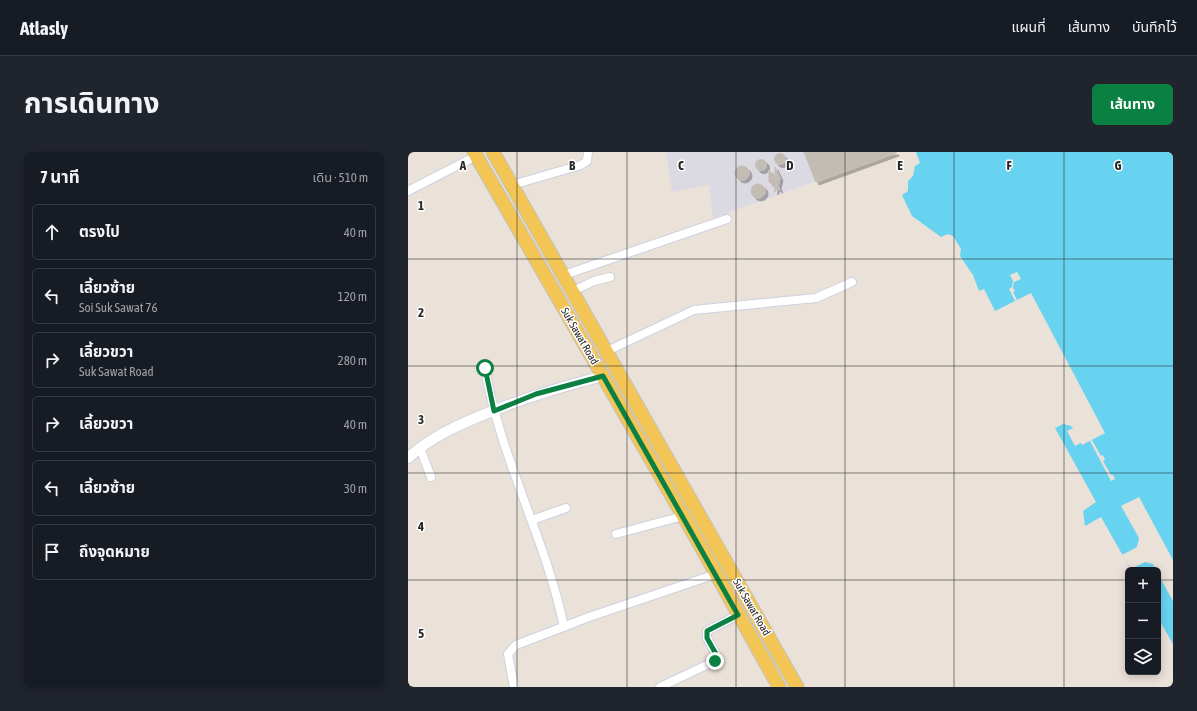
<!DOCTYPE html>
<html lang="th">
<meta charset="utf-8">
<style>
body{margin:0;font-family:"Asap Condensed","Noto Sans Thai",sans-serif;background:#20242c;color:#f1f3f6}
.controls{position:absolute;right:12px;bottom:12px;display:grid;overflow:hidden;border-radius:6px;box-shadow:0 2px 10px #0003}
.controls button{width:36px;height:36px;display:grid;place-items:center;padding:0;border:0;border-bottom:1px solid #363941;background:#171b24;color:#f1f3f6;font:20px sans-serif}
.stop{position:absolute;width:12px;height:12px;margin:-9px;border:3px solid #0b8043;border-radius:50%;background:#fff}
.stop.end{background:#0b8043;border-color:#fff;box-shadow:0 1px 4px #0008}
.list{margin:0;padding:0;list-style:none}
h2{display:flex;justify-content:space-between;align-items:center;height:52px;margin:0;padding:0 16px;font-size:17px}
h2 small{font-size:13px;font-weight:400;color:#9ea1a6}
.list li{display:grid;grid-template-columns:26px 1fr auto;gap:12px;align-items:center;box-sizing:border-box;height:56px;margin:0 8px 8px;padding:0 8px;border:1px solid #363941;border-radius:6px}
.list b{display:block;font-size:15px;white-space:nowrap}
.list p{margin:0;font-size:13px;white-space:nowrap;color:#9ea1a6}
.list em{font-size:13px;font-style:normal;color:#9ea1a6}
.icon{flex:none;width:22px;height:22px;fill:none;stroke:currentColor;stroke-width:2;stroke-linecap:round;stroke-linejoin:round}
.map{position:relative;flex:none;width:765px;height:535px;overflow:hidden;border-radius:6px}
header{display:flex;align-items:center;gap:24px;box-sizing:border-box;height:56px;padding:0 20px;background:#171b24;border-bottom:1px solid #363941}
header strong{font-size:19px}
nav{display:flex;gap:22px;margin-inline-start:auto;font-size:14px}
.intro{display:flex;align-items:center;justify-content:space-between;box-sizing:border-box;height:96px;padding:0 24px}
h1{margin:0;font-size:28px}
.button{padding:10px 18px;border-radius:6px;background:#0b8043;color:#fff;font-size:14px;font-weight:700}
main{display:flex;gap:24px;padding:0 24px}
aside{flex:1;background:#171b24;border-radius:6px;box-shadow:0 2px 10px #0003}
.map>svg:first-child{display:block}
</style>
<header>
<strong>Atlasly</strong>
<nav><a>แผนที่</a><a>เส้นทาง</a><a>บันทึกไว้</a></nav>
</header>
<div class="intro"><h1>การเดินทาง</h1><a class="button">เส้นทาง</a></div>
<main>
<aside>
<h2>7 นาที<small>เดิน · 510 m</small></h2>
<ul class="list">
<li><svg class="icon" aria-label="ahead" viewBox="0 0 24 24"><path d="M12 20V5M6 11l6-6 6 6"/></svg><div><b>ตรงไป</b></div><em>40 m</em></li>
<li><svg class="icon" aria-label="left" viewBox="0 0 24 24"><path d="M17 20v-9H6M10 6l-5 5 5 5"/></svg><div><b>เลี้ยวซ้าย</b><p>Soi Suk Sawat 76</p></div><em>120 m</em></li>
<li><svg class="icon" aria-label="right" viewBox="0 0 24 24"><path d="M7 20v-9h11M14 6l5 5-5 5"/></svg><div><b>เลี้ยวขวา</b><p>Suk Sawat Road</p></div><em>280 m</em></li>
<li><svg class="icon" aria-label="right" viewBox="0 0 24 24"><path d="M7 20v-9h11M14 6l5 5-5 5"/></svg><div><b>เลี้ยวขวา</b></div><em>40 m</em></li>
<li><svg class="icon" aria-label="left" viewBox="0 0 24 24"><path d="M17 20v-9H6M10 6l-5 5 5 5"/></svg><div><b>เลี้ยวซ้าย</b></div><em>30 m</em></li>
<li><svg class="icon" aria-label="arrive" viewBox="0 0 24 24"><path d="M6 21V4h12l-3 4 3 4H6"/></svg><div><b>ถึงจุดหมาย</b></div></li>
</ul>
</aside>
<div class="map">
<svg width="765" height="535" viewBox="0 0 765 535">
<defs>
<filter id="shadow"><feDropShadow dx="3" dy="3" stdDeviation="0" flood-color="#0004"/></filter>
</defs>
<rect width="100%" height="100%" fill="#eae1d8"/>
<path fill="#dbd9e2" d="M 258,0 L 490,0 L 305,66 L 301,33 L 264,40 Z"/>
<path fill="#68d3f0" d="M 508,0 L 765,0 L 765,492 L 750,466 L 750,418 L 723,418 L 693,365 L 677,374 L 675,359 L 688,350 L 647,276 L 655,272 L 663,274 L 665,276 L 659,279 L 667,294 L 673,291 L 674,293 L 697,281 L 623,141 L 587,159 L 576,137 L 571,139 L 565,123 L 552,104 L 553,97 L 545,84 L 540,82 L 533,85 L 504,64 L 494,43 L 500,39 L 500,29 L 505,24 L 507,14 L 512,11 Z"/>
<g fill="#eae1d8">
<path d="M 609,120 L 613,127 L 606,130 L 605,136 L 607,139 L 605,140 L 609,148 L 607,149 L 601,137 L 604,135 L 605,129 L 602,123 Z"/>
<path d="M 684,288 L 693,304 L 695,303 L 697,308 L 695,309 L 703,323 L 705,323 L 707,327 L 703,329 L 682,289 Z"/>
<path d="M 731,345 L 765,408 L 765,449 L 750,422 L 750,418 L 748,418 L 745,412 L 737,410 L 723,417 L 714,403 L 729,395 L 731,386 L 713,354 Z"/>
</g>
<g fill="#c2bcb4" stroke="#c5bdb2" filter="url(#shadow)">
<path d="M 396,0 L 488,0 L 488,1 L 408,30 Z"/>
<circle cx="372" cy="7" r="5.5"/>
<circle cx="353" cy="13" r="5.5"/>
<circle cx="334" cy="21" r="7"/>
<path d="M 367,15 L 372,26 L 370,34 L 372,38 L 369,36 L 367,40 L 367,34 L 361,30 L 361,18 L 367,28 Z"/>
<circle cx="350" cy="39" r="7"/>
</g>
<g fill="none" stroke-linecap="round" stroke-linejoin="round">
<g stroke="#cdd2e1" stroke-width="10">
<g id="minor">
<path d="M 104,33 L 173,13 L 179,9 L 180,0"/>
<path d="M 0,39 L 68,4"/>
<path d="M 156,123 L 319,67"/>
<path d="M 165,139 L 186,129 L 202,125"/>
<path d="M 199,199 L 286,158 L 408,146 L 444,130"/>
<path d="M 77,216 C 92,306 138,387 156,475"/>
<path d="M 12,296 L 23,325"/>
<path d="M 124,368 L 158,356"/>
<path d="M 208,382 L 275,364"/>
<path d="M 106,535 L 100,502 L 108,493 L 181,465 L 308,422"/>
<path d="M 252,535 L 307,509 L 308,502 L 299,486 L 299,479 L 330,463"/>
</g>
</g>
<g stroke="#cdd2e1" stroke-width="12">
<path id="tertiary" d="M 0,306 C 24,284 52,272 82,260 C 119,245 156,234 195,224"/>
</g>
<g stroke="#c3c3c3" stroke-width="15">
<g id="primary">
<path d="M 66,0 L 292,393 L 371,535"/>
<path d="M 85,0 L 389,535"/>
</g>
</g>
<use href="#minor" stroke="#fff" stroke-width="8"/>
<use href="#tertiary" stroke="#fff" stroke-width="10"/>
<use href="#primary" stroke="#f2c555" stroke-width="13"/>
</g>
<g fill="none" stroke-linecap="round" stroke-linejoin="round">
<path stroke="#0b8043" stroke-width="5" d="M 77,216 L 86,259 L 128,242 L 195,224 L 330,463 L 299,479 L 299,486 L 308,502 L 307,509"/>
</g>
<path fill="none" stroke="#272727" stroke-width="1" stroke-opacity="0.55" d="M 109,0 L 109,535M 219,0 L 219,535M 328,0 L 328,535M 437,0 L 437,535M 546,0 L 546,535M 656,0 L 656,535M 0,107 L 765,107M 0,214 L 765,214M 0,321 L 765,321M 0,428 L 720,428M 750,428 L 765,428"/>
<g text-anchor="middle" stroke-width="3" stroke-linejoin="round" paint-order="stroke">
<g font-size="11" fill="#272727" stroke="#fff">
<text transform="translate(172 184) rotate(60)" y="4">Suk Sawat Road</text>
<text transform="translate(344 455) rotate(60)" y="4">Suk Sawat Road</text>
</g>
</g>
<g font-size="13" text-anchor="middle" font-weight="bold" fill="#272727" stroke="#fff" stroke-width="3" stroke-linejoin="round" paint-order="stroke">
<text x="55" y="18">A</text>
<text x="164" y="18">B</text>
<text x="273" y="18">C</text>
<text x="382" y="18">D</text>
<text x="492" y="18">E</text>
<text x="601" y="18">F</text>
<text x="710" y="18">G</text>
<text x="13" y="58">1</text>
<text x="13" y="165">2</text>
<text x="13" y="272">3</text>
<text x="13" y="379">4</text>
<text x="13" y="486">5</text>
</g>
</svg>
<div class="controls">
<button>+</button>
<button>−</button>
<button><svg class="icon" aria-label="layers" viewBox="0 0 24 24"><path d="M12 4l9 5-9 5-9-5zM3 14l9 5 9-5"/></svg></button>
</div>
<div class="stop" style="left:77px;top:216px"></div>
<div class="stop end" style="left:307px;top:509px"></div>
</div>
</main>
